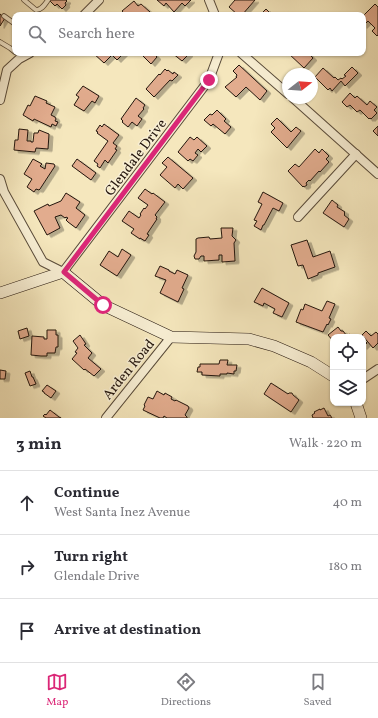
<!DOCTYPE html>
<meta charset="utf-8">
<style>
body{margin:0;font-family:Vollkorn,serif;background:#f2f2f3;color:#2b2b33}
.controls{position:absolute;right:12px;bottom:12px;display:grid;overflow:hidden;border-radius:8px;box-shadow:0 1px 3px #0004}
.controls button{width:36px;height:36px;display:grid;place-items:center;padding:0;border:0;border-bottom:1px solid #e1e1e2;background:#fff;color:#2b2b33;font:20px sans-serif}
.compass{position:absolute;left:282px;top:68px;width:36px;height:36px;border-radius:50%;background:#fff;box-shadow:0 1px 3px #0004;rotate:73deg}
.stop{position:absolute;width:12px;height:12px;margin:-9px;border:3px solid #db2777;border-radius:50%;background:#fff}
.stop.end{background:#db2777;border-color:#fff;box-shadow:0 1px 4px #0008}
.list{margin:0;padding:0;list-style:none}
h2{display:flex;justify-content:space-between;align-items:center;height:52px;margin:0;padding:0 16px;font-size:17px}
h2 small{font-size:13px;font-weight:400;color:#7c7c81}
.list li{display:grid;grid-template-columns:26px 1fr auto;gap:12px;align-items:center;box-sizing:border-box;height:64px;padding:0 16px;border-top:1px solid #e1e1e2}
.list b{display:block;font-size:15px;white-space:nowrap}
.list p{margin:0;font-size:13px;white-space:nowrap;color:#7c7c81}
.list em{font-size:13px;font-style:normal;color:#7c7c81}
.icon{flex:none;width:22px;height:22px;fill:none;stroke:currentColor;stroke-width:2;stroke-linecap:round;stroke-linejoin:round}
.map{position:relative;flex:none;width:378px;height:418px;overflow:hidden}
.search{position:absolute;background:#fff;box-shadow:0 1px 3px #0004;left:12px;right:12px;top:12px;height:44px;display:flex;align-items:center;gap:10px;box-sizing:border-box;padding:0 14px;border-radius:8px;color:#7c7c81;font-size:15px}
.sheet{height:244px;background:#fff}
nav{display:flex;justify-content:space-around;align-items:center;box-sizing:border-box;height:56px;border-top:1px solid #e1e1e2;background:#fff;font-size:11px;color:#7c7c81}
nav a{display:grid;justify-items:center;gap:2px}
nav .on{color:#db2777}
.map>svg:first-child{display:block}
</style>
<div class="map">
<svg width="378" height="418" viewBox="0 0 378 418">
<defs>
<filter id="shadow"><feDropShadow dx="4" dy="2.5" stdDeviation="0" flood-color="#0004"/></filter>
</defs>
<rect width="100%" height="100%" fill="#f5e7bd"/>
<filter id="stains"><feTurbulence type="fractalNoise" baseFrequency=".005" numOctaves="4"/><feColorMatrix values="0 0 0 0 .2 0 0 0 0 .09 0 0 0 0 .02 0 0 0 .5 -.17"/></filter>
<radialGradient id="worn" r=".72"><stop offset=".6" stop-color="#630" stop-opacity="0"/><stop offset="1" stop-color="#630" stop-opacity=".3"/></radialGradient>
<g fill="#e2ac8e" stroke="#23150d" filter="url(#shadow)">
<path d="M 49,0 L 66,0 L 67,1 L 65,3 L 66,5 L 62,9 L 57,4 L 55,6 Z"/>
<path d="M 157,0 L 191,0 L 185,6 L 182,3 L 174,12 L 166,3 L 164,6 Z"/>
<path d="M 235,0 L 255,0 L 242,15 L 238,15 L 229,7 Z"/>
<path d="M 134,1 L 138,6 L 141,4 L 150,12 L 147,15 L 121,15 L 124,13 L 122,11 Z"/>
<path d="M 375,4 L 378,7 L 378,35 L 377,36 L 372,31 L 375,28 L 368,21 L 363,26 L 363,16 Z"/>
<path d="M 266,9 L 271,14 L 272,13 L 274,15 L 260,15 Z"/>
<path d="M 0,14 L 5,18 L 0,26 Z"/>
<path d="M 93,53 L 124,53 L 117,60 L 112,55 L 104,63 Z"/>
<path d="M 146,53 L 153,53 L 157,57 L 151,64 L 143,56 Z"/>
<path d="M 172,53 L 187,53 L 189,54 L 182,61 Z"/>
<path d="M 288,53 L 294,53 L 295,54 L 296,53 L 308,53 L 313,58 L 304,68 Z"/>
<path d="M 239,65 L 267,91 L 260,100 L 246,87 L 236,97 L 225,87 L 237,77 L 236,77 L 237,75 L 233,71 Z"/>
<path d="M 352,67 L 358,73 L 345,86 L 341,81 L 332,91 L 330,88 L 328,90 L 315,77 L 323,68 L 334,78 L 335,77 L 338,80 L 341,78 L 342,79 L 346,76 L 344,75 Z"/>
<path d="M 165,69 L 167,71 L 168,70 L 173,74 L 174,72 L 178,75 L 172,81 L 170,80 L 154,97 L 146,89 L 159,74 L 160,75 Z"/>
<path d="M 83,86 L 99,96 L 95,103 L 92,101 L 84,111 L 74,105 L 79,97 L 76,95 Z"/>
<path d="M 350,93 L 355,98 L 357,96 L 367,105 L 370,101 L 377,107 L 374,110 L 377,113 L 371,119 L 370,118 L 369,119 L 360,110 L 357,112 L 350,105 L 347,107 L 342,102 Z"/>
<path d="M 35,96 L 47,101 L 46,103 L 55,107 L 51,115 L 55,117 L 56,119 L 55,121 L 58,122 L 56,126 L 52,124 L 51,127 L 34,119 L 33,121 L 23,115 L 28,105 L 30,106 Z"/>
<path d="M 136,98 L 145,105 L 143,108 L 144,109 L 138,116 L 142,119 L 137,126 L 132,122 L 128,127 L 122,122 L 123,121 L 121,119 Z"/>
<path d="M 217,110 L 226,119 L 224,121 L 231,127 L 225,134 L 213,124 L 211,126 L 204,120 L 210,114 L 212,115 Z"/>
<path d="M 277,118 L 291,132 L 296,127 L 301,131 L 287,148 L 271,132 L 275,128 L 271,124 Z"/>
<path d="M 104,124 L 119,135 L 113,143 L 117,146 L 115,149 L 117,150 L 108,163 L 105,160 L 100,168 L 97,166 L 98,164 L 94,161 L 108,141 L 97,133 L 98,132 L 96,131 L 100,125 L 102,127 Z"/>
<path d="M 378,126 L 378,136 L 373,131 Z"/>
<path d="M 19,129 L 28,130 L 27,141 L 31,141 L 31,142 L 33,142 L 34,133 L 38,133 L 39,130 L 49,134 L 48,149 L 36,148 L 35,152 L 14,150 L 15,140 L 18,140 Z"/>
<path d="M 190,137 L 194,140 L 197,137 L 207,146 L 201,152 L 198,149 L 195,153 L 198,155 L 193,161 L 190,159 L 188,161 L 178,152 Z"/>
<path d="M 315,149 L 319,153 L 322,149 L 329,156 L 326,159 L 329,162 L 320,172 L 319,171 L 310,181 L 309,180 L 306,183 L 307,185 L 304,187 L 303,186 L 303,187 L 288,171 L 295,164 L 299,167 Z"/>
<path d="M 168,157 L 193,178 L 183,189 L 178,184 L 175,188 L 160,175 L 167,167 L 162,163 Z"/>
<path d="M 33,159 L 42,164 L 40,166 L 45,169 L 46,163 L 54,164 L 55,166 L 40,189 L 39,190 L 36,189 L 34,192 L 27,187 L 32,179 L 24,174 Z"/>
<path d="M 77,159 L 96,173 L 91,180 L 72,166 Z"/>
<path d="M 145,189 L 152,194 L 153,193 L 165,202 L 155,215 L 157,217 L 156,219 L 157,219 L 147,234 L 149,235 L 145,241 L 140,238 L 140,239 L 131,233 L 134,229 L 122,221 L 129,211 L 139,218 L 141,215 L 140,214 L 144,208 L 145,209 L 148,205 L 138,198 Z"/>
<path d="M 263,192 L 283,203 L 279,211 L 273,208 L 264,225 L 263,225 L 261,230 L 254,226 L 257,221 L 254,220 L 262,204 L 258,202 Z"/>
<path d="M 66,193 L 80,202 L 76,208 L 85,215 L 76,228 L 68,222 L 66,220 L 68,218 L 66,217 L 65,218 L 61,215 L 55,217 L 60,228 L 47,235 L 34,211 L 48,204 L 49,206 L 61,201 Z"/>
<path d="M 332,200 L 338,205 L 337,207 L 345,212 L 344,213 L 345,214 L 344,215 L 349,219 L 344,227 L 323,213 Z"/>
<path d="M 221,228 L 233,228 L 232,236 L 236,240 L 234,243 L 235,261 L 222,262 L 222,255 L 219,255 L 219,260 L 204,261 L 204,256 L 201,256 L 199,259 L 195,259 L 194,256 L 196,252 L 196,239 L 198,238 L 209,237 L 210,239 L 222,238 Z"/>
<path d="M 307,240 L 313,257 L 330,251 L 335,267 L 318,273 L 318,275 L 308,279 L 303,265 L 298,266 L 291,245 Z"/>
<path d="M 122,249 L 131,255 L 117,276 L 100,265 L 109,251 L 118,257 Z"/>
<path d="M 160,266 L 169,270 L 169,271 L 175,274 L 177,270 L 188,275 L 182,288 L 184,289 L 178,302 L 160,293 L 166,280 L 155,276 Z"/>
<path d="M 262,288 L 289,303 L 282,317 L 273,313 L 275,309 L 264,303 L 263,306 L 254,302 Z"/>
<path d="M 327,301 L 335,304 L 329,318 L 331,319 L 328,325 L 327,324 L 323,332 L 296,322 L 301,309 L 303,310 L 305,304 L 322,311 Z"/>
<path d="M 338,327 L 341,331 L 343,331 L 347,336 L 350,334 L 352,337 L 333,337 L 333,341 L 328,335 Z"/>
<path d="M 27,328 L 29,336 L 20,339 L 18,331 Z"/>
<path d="M 47,330 L 56,330 L 56,335 L 58,335 L 58,347 L 56,347 L 55,353 L 47,353 L 47,356 L 41,356 L 31,355 L 32,336 L 44,337 L 44,339 L 47,339 Z"/>
<path d="M 366,331 L 371,336 L 376,332 L 378,334 L 378,343 L 373,348 L 362,335 Z"/>
<path d="M 80,335 L 86,344 L 84,345 L 92,353 L 88,358 L 101,369 L 94,376 L 85,369 L 84,370 L 72,359 L 77,353 L 75,352 L 78,348 L 73,341 Z"/>
<path d="M 363,339 L 367,343 L 363,347 Z"/>
<path d="M 220,360 L 228,360 L 227,365 L 237,365 L 236,371 L 234,371 L 234,374 L 227,373 L 227,374 L 220,374 L 220,376 L 202,375 L 202,372 L 197,372 L 198,367 L 200,367 L 200,364 L 219,364 Z"/>
<path d="M 0,370 L 6,371 L 5,379 L 0,379 Z"/>
<path d="M 30,371 L 32,377 L 33,377 L 36,384 L 30,386 L 25,373 Z"/>
<path d="M 271,383 L 288,394 L 289,393 L 292,393 L 293,395 L 299,400 L 291,412 L 264,394 Z"/>
<path d="M 47,385 L 56,391 L 51,398 L 44,393 L 44,392 L 42,391 Z"/>
<path d="M 157,391 L 164,395 L 165,393 L 172,397 L 171,399 L 175,401 L 176,400 L 188,406 L 189,408 L 185,415 L 187,417 L 187,418 L 167,418 L 164,416 L 163,418 L 160,418 L 143,410 L 145,406 L 144,405 L 148,397 L 153,399 Z"/>
<path d="M 324,408 L 328,416 L 330,415 L 332,418 L 313,418 L 312,415 L 315,413 L 314,412 L 320,409 L 320,410 Z"/>
<path d="M 50,410 L 59,417 L 61,418 L 46,418 L 43,416 L 45,414 L 46,415 Z"/>
</g>
<g fill="none" stroke-linecap="round" stroke-linejoin="round">
<g stroke="#584a39" stroke-width="5.5">
<g id="lane">
<path d="M 24,0 L 36,10 C 42,10 45,4 48,0"/>
<path d="M 4,16 L 15,24"/>
<path d="M 0,42 L 10,48 L 15,52"/>
</g>
</g>
<g stroke="#584a39" stroke-width="10">
<g id="street">
<path d="M 209,0 L 215,15"/>
<path d="M 84,15 L 99,0"/>
<path d="M 241,53 L 288,94"/>
<path d="M 293,98 L 378,174"/>
<path d="M 0,100 L 7,70 L 19,59 L 30,53"/>
<path d="M 0,179 L 4,192 L 43,262 L 63,272 L 209,80 L 219,53"/>
<path d="M 298,217 L 356,154"/>
<path d="M 363,379 L 378,369"/>
<path d="M 106,418 L 171,337"/>
</g>
</g>
<g stroke="#23150d" stroke-width="12">
<g id="secondary">
<path d="M 0,293 L 63,272 L 103,305 L 171,337 L 249,339 L 274,346 L 311,362 L 333,376"/>
<path d="M 356,403 L 361,418"/>
</g>
</g>
<use href="#lane" stroke="#f8efd4" stroke-width="4"/>
<use href="#street" stroke="#f8efd4" stroke-width="8"/>
<use href="#secondary" stroke="#f8efd4" stroke-width="11"/>
</g>
<g fill="none" stroke-linecap="round" stroke-linejoin="round">
<path stroke="#db2777" stroke-width="5" d="M 103,305 L 64,272 L 209,80"/>
</g>
<g text-anchor="middle" stroke-width="3" stroke-linejoin="round" paint-order="stroke">
<g font-size="14" fill="#23150d" stroke="#f8efd4">
<text transform="translate(135 157) rotate(-53)" y="5">Glendale Drive</text>
<text transform="translate(128 369) rotate(-51)" y="5">Arden Road</text>
</g>
</g>
<rect width="100%" height="100%" filter="url(#stains)"/>
<rect width="100%" height="100%" fill="url(#worn)"/>
</svg>
<div class="controls">
<button><svg class="icon" aria-label="locate" viewBox="0 0 24 24"><circle cx="12" cy="12" r="6"/><path d="M12 2v4M12 18v4M2 12h4M18 12h4"/></svg></button>
<button><svg class="icon" aria-label="layers" viewBox="0 0 24 24"><path d="M12 4l9 5-9 5-9-5zM3 14l9 5 9-5"/></svg></button>
</div>
<svg class="compass" viewBox="-18 -18 36 36"><path d="M0-13l5 13h-10z" fill="#e53935"/><path d="M0 13l5-13h-10z" fill="#7c7c81"/></svg>
<div class="stop" style="left:103px;top:305px"></div>
<div class="stop end" style="left:209px;top:80px"></div>
<div class="search"><svg class="icon" aria-label="search" viewBox="0 0 24 24"><circle cx="10" cy="10" r="6"/><path d="M15 15l6 6"/></svg>Search here</div>
</div>
<section class="sheet">
<h2>3 min<small>Walk · 220 m</small></h2>
<ul class="list">
<li><svg class="icon" aria-label="ahead" viewBox="0 0 24 24"><path d="M12 20V5M6 11l6-6 6 6"/></svg><div><b>Continue</b><p>West Santa Inez Avenue</p></div><em>40 m</em></li>
<li><svg class="icon" aria-label="right" viewBox="0 0 24 24"><path d="M7 20v-9h11M14 6l5 5-5 5"/></svg><div><b>Turn right</b><p>Glendale Drive</p></div><em>180 m</em></li>
<li><svg class="icon" aria-label="arrive" viewBox="0 0 24 24"><path d="M6 21V4h12l-3 4 3 4H6"/></svg><div><b>Arrive at destination</b></div></li>
</ul>
</section>
<nav>
<a class="on"><svg class="icon" aria-label="map" viewBox="0 0 24 24"><path d="M3 6l6-2 6 2 6-2v14l-6 2-6-2-6 2zM9 4v14M15 6v14"/></svg>Map</a>
<a><svg class="icon" aria-label="directions" viewBox="0 0 24 24"><path d="M12 3l9 9-9 9-9-9zM9 14v-3h6M13 9l2 2-2 2"/></svg>Directions</a>
<a><svg class="icon" aria-label="saved" viewBox="0 0 24 24"><path d="M7 4h10v16l-5-4-5 4z"/></svg>Saved</a>
</nav>
